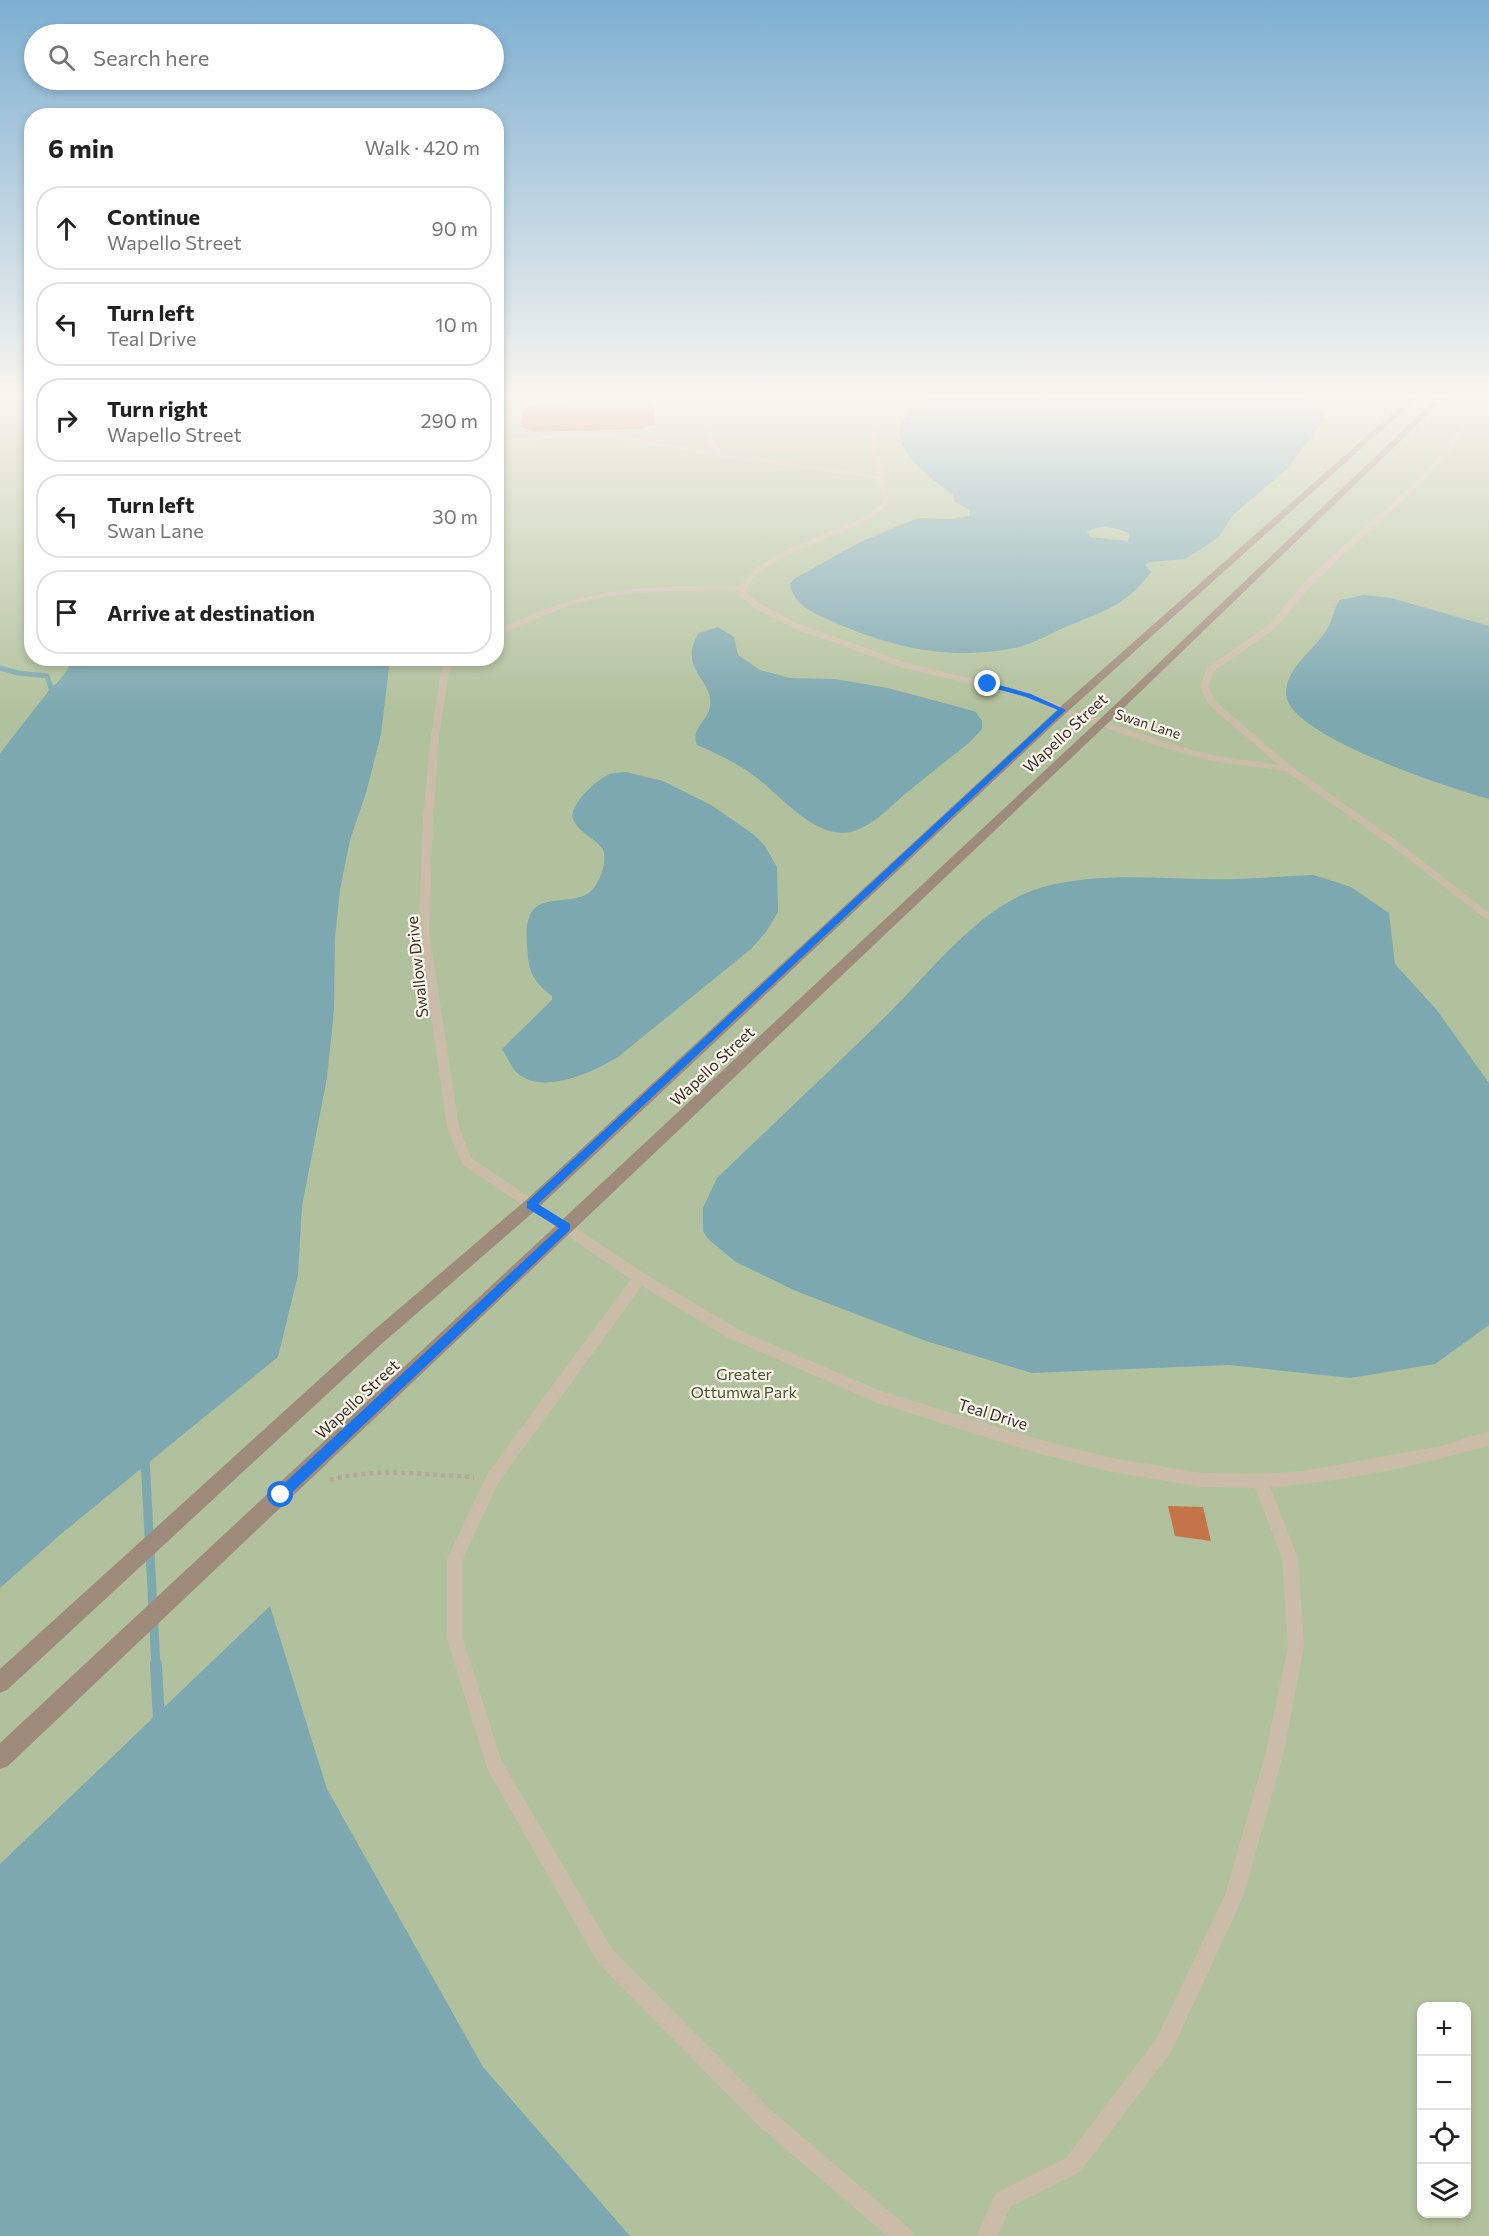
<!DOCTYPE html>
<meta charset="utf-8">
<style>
body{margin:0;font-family:Commissioner,sans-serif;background:#f2f2f2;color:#222}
.controls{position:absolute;right:18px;bottom:18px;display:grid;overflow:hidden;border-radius:12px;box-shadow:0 3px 9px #0003}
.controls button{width:54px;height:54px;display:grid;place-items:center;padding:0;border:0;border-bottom:2px solid #e0e0e0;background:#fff;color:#222;font:30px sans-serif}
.stop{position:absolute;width:18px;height:18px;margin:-14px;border:4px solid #1a73e8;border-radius:50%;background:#fff}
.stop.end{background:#1a73e8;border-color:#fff;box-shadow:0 2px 6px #0008}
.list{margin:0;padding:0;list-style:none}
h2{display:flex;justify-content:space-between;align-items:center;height:78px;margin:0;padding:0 24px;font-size:26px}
h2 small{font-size:20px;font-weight:400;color:#767676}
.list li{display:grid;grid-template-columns:39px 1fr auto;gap:18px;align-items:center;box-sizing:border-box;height:84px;margin:0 12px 12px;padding:0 12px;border:2px solid #e0e0e0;border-radius:24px}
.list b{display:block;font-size:22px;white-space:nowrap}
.list p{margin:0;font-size:20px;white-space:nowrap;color:#767676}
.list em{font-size:20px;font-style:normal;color:#767676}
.icon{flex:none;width:33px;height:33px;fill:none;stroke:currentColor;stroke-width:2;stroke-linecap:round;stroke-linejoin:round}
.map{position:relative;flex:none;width:1489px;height:2236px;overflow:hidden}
.search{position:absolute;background:#fff;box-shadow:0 3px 9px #0003;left:24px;top:24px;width:480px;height:66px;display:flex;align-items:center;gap:15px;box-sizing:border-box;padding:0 21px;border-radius:33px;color:#767676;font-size:22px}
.panel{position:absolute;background:#fff;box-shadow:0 3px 9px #0003;left:24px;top:108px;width:480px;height:558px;border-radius:24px}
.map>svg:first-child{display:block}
</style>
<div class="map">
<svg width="1489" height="2236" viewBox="0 0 1489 2236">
<rect width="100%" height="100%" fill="#f2ebdd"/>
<path fill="#b2c19d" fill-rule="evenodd" d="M 0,396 L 31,396 L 32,658 L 496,658 L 497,396 L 1489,396 L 1489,2236 L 0,2236 L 0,760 L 58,681 L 0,753 ZM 1422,2006 L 1466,2006 L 1466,2214 L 1422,2214 Z"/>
<g fill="#7da8af" fill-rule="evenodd">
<path d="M 932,396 L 1014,396 L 1043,400 L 1137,396 L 1292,396 L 1320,409 L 1324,419 L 1287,469 L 1234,514 L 1218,538 L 1185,559 L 1151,562 L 1145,565 L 1151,572 C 1126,607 1098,613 1061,629 C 1046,636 1030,645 1014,648 C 953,661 893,648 836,623 C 818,615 793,606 790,584 L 794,579 L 860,542 L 918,518 L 951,519 L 969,516 L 970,510 L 955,502 L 953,495 C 935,482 890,449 901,424 C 906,412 923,403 932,396 ZM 1105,526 L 1127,532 L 1130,536 L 1128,541 L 1090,537 L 1087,531 Z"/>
<path d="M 1364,595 L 1391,598 L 1489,626 L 1489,799 C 1453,789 1287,736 1286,694 C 1286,663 1321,648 1331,621 C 1334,613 1334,608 1340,600 Z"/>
<path d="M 718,627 L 734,637 L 738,655 L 760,670 L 790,678 L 835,679 L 888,688 L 959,707 L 976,712 L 982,721 L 982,729 L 969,743 C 947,760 926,777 904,795 C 890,807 875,823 857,830 C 821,845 783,798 757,778 C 739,764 718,754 697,745 C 690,729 708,720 710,707 C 715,680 676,669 699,633 Z"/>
<path d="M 74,659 L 390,659 L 381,734 L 366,793 L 350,840 L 340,890 L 335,938 L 334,1010 L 327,1078 L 302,1206 L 298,1275 L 278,1357 L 61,1534 L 0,1588 L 0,753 L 51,688 C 61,681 67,669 74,659 Z"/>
<path d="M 626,772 L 663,781 L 711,805 L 753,834 L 765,846 L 777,867 L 778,912 L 766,932 L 751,949 L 618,1057 C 593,1072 543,1096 517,1073 C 511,1067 507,1056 502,1049 L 552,1000 L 552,996 C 531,979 529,973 527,946 C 521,874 578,919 597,883 C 602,875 608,857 602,848 C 593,837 579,833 573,819 C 568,806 597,779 608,775 C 613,772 621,773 626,772 Z"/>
<path d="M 1314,875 L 1351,887 L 1389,913 L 1395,964 L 1436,1009 L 1489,1083 L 1489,1325 L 1435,1364 L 1350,1378 L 1229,1365 L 1032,1373 L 926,1341 L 796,1291 L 736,1262 L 708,1239 L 703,1231 L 703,1208 L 717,1178 C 774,1123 833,1068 890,1012 C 933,969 982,904 1043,887 C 1106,870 1173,881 1237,879 C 1263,878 1288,876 1314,875 Z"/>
<path d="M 270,1606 L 327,1789 L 483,2067 L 630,2236 L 0,2236 L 0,1864 Z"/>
</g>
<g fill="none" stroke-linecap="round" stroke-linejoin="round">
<path stroke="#7da8af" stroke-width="5" d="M 0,668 L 18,673 L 47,676 L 51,688 L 61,687"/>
<path stroke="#7da8af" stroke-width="9" d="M 145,1458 L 156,1666"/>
<path stroke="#7da8af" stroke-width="12" d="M 156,1664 L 159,1722"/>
</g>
<g fill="#c57449">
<path d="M 641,402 L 654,407 L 655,424 L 642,429 L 535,432 L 520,427 L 523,409 L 539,404 Z"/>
<path d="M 1168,1506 L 1203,1507 L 1211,1541 L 1175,1536 Z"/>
</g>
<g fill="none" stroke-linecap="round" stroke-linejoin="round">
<path stroke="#b6a693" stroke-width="4.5" stroke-dasharray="4 4" stroke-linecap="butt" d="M 330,1480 C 378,1467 425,1475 474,1477"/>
<g fill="#cbbca9" fill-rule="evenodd">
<path d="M 525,396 L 534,396 L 496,409 L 496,405 Z"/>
<path d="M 694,396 L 700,396 C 720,418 702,433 724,453 L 877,475 C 869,435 865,424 899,396 L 905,396 C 896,405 884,413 879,424 C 869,450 892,479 887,504 C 861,537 754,553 746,592 L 760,604 L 799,624 L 910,664 L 1032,693 L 1066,708 L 1168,743 L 1216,756 L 1279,765 L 1209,705 L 1200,687 L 1207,668 L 1270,624 L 1308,578 L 1419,479 L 1450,443 L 1475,405 L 1489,396 L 1489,401 L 1479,407 L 1455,445 L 1423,481 L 1314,582 L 1276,628 L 1214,671 L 1208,687 L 1216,702 L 1292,767 L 1395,840 L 1489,913 L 1489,921 L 1389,844 L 1286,771 L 1212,761 L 1162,747 L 1060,712 L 1026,697 L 904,668 L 793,628 L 754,608 L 739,595 L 739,590 C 685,591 630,589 578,603 C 550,611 524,626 496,635 L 496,630 C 522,619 547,607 574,600 C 628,585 685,586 741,586 C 759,556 811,540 842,527 C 856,521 871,515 882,503 L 878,479 L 721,457 L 609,438 L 569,437 L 496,445 L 496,441 L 557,434 L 593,433 L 625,436 L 715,452 L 706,437 L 703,407 Z"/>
<path d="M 1378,396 L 1387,396 L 1412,403 L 1409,405 Z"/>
<path d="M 450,658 L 460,658 L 450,666 L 439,736 L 433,817 L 429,931 L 459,1127 L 471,1158 L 645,1274 L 739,1330 L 878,1390 L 1027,1436 L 1107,1457 L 1202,1473 L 1260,1474 L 1303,1471 L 1441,1446 L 1489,1431 L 1489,1445 C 1420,1466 1342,1482 1270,1487 L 1298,1558 L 1304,1646 L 1284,1752 L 1243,1897 L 1171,2052 L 1080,2172 L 1010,2207 L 998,2236 L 976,2236 L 996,2193 L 1066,2158 L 1157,2038 L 1225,1895 L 1266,1752 L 1288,1646 L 1282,1558 L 1255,1488 L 1202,1487 L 1107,1471 L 1027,1450 L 875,1402 L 729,1338 L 642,1286 L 498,1483 L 463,1559 L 463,1639 L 501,1760 L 612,1949 L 772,2111 L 910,2229 L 914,2236 L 887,2236 L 758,2125 L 598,1963 L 488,1770 L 447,1639 L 447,1559 L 488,1473 L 631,1279 L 462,1164 L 447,1127 L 419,931 L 423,817 L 431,736 L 442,665 Z"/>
</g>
<path fill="#cbbca9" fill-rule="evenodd" d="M 1426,406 L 1432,406 L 1472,418 L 1468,420 L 1426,410 Z"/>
<g fill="#9e8b7b" fill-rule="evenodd">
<path d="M 1412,396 L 1420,396 L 1067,712 L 537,1209 L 378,1347 L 7,1690 L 0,1693 L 0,1669 L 366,1337 L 525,1201 L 1059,708 Z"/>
<path d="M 1439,396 L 1447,396 L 1106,725 L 8,1766 L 0,1769 L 0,1743 L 1098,721 Z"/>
</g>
</g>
<linearGradient id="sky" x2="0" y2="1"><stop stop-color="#7dafd1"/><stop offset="0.56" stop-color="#f9f6f0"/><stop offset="1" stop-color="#f9f6f0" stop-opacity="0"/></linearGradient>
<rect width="1489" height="709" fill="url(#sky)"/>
<path fill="#1a73e8" d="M 988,682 L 1031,694 L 1066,710 L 538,1204 L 570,1224 L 570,1230 L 285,1499 L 276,1499 L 276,1491 L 559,1228 L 527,1208 L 527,1202 L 1058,710 L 1026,697 L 985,686 Z"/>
<g text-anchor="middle" stroke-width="4.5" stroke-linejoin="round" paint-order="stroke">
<g font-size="14" fill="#382f29" stroke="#faf4ea">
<text transform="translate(1148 724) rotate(18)" y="5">Swan Lane</text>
</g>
<g font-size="16" fill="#382f29" stroke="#faf4ea">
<text transform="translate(1065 733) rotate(-43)" y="6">Wapello Street</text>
<text transform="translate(417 967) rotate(-96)" y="6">Swallow Drive</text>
<text transform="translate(712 1066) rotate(-43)" y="6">Wapello Street</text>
<text transform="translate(357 1399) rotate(-43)" y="6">Wapello Street</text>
<text transform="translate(993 1414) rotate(17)" y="6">Teal Drive</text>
</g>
<g font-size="16" fill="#43562d" stroke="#faf4ea">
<text x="744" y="1380">Greater<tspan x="744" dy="18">Ottumwa Park</tspan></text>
</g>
</g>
</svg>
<div class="controls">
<button>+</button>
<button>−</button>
<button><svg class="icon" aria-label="locate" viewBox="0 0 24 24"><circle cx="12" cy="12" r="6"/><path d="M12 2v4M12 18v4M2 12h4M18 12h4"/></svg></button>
<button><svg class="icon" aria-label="layers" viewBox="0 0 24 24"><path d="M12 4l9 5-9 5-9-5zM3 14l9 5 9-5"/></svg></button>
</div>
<div class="stop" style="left:281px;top:1495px"></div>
<div class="stop end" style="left:988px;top:684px"></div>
<div class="search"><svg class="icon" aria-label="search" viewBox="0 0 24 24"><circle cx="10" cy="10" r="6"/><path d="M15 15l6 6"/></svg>Search here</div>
<section class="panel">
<h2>6 min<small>Walk · 420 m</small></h2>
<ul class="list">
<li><svg class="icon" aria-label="ahead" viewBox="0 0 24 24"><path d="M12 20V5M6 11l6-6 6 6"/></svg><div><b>Continue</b><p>Wapello Street</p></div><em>90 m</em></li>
<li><svg class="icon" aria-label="left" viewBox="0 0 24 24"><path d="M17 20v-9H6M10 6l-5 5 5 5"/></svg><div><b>Turn left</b><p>Teal Drive</p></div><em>10 m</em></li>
<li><svg class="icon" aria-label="right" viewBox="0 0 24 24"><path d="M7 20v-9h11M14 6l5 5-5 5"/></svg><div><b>Turn right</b><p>Wapello Street</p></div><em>290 m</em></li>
<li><svg class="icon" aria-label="left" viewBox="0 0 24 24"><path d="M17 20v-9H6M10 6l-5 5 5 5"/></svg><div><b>Turn left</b><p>Swan Lane</p></div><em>30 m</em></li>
<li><svg class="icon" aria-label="arrive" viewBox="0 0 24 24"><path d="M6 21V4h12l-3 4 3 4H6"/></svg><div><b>Arrive at destination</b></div></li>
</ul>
</section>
</div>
